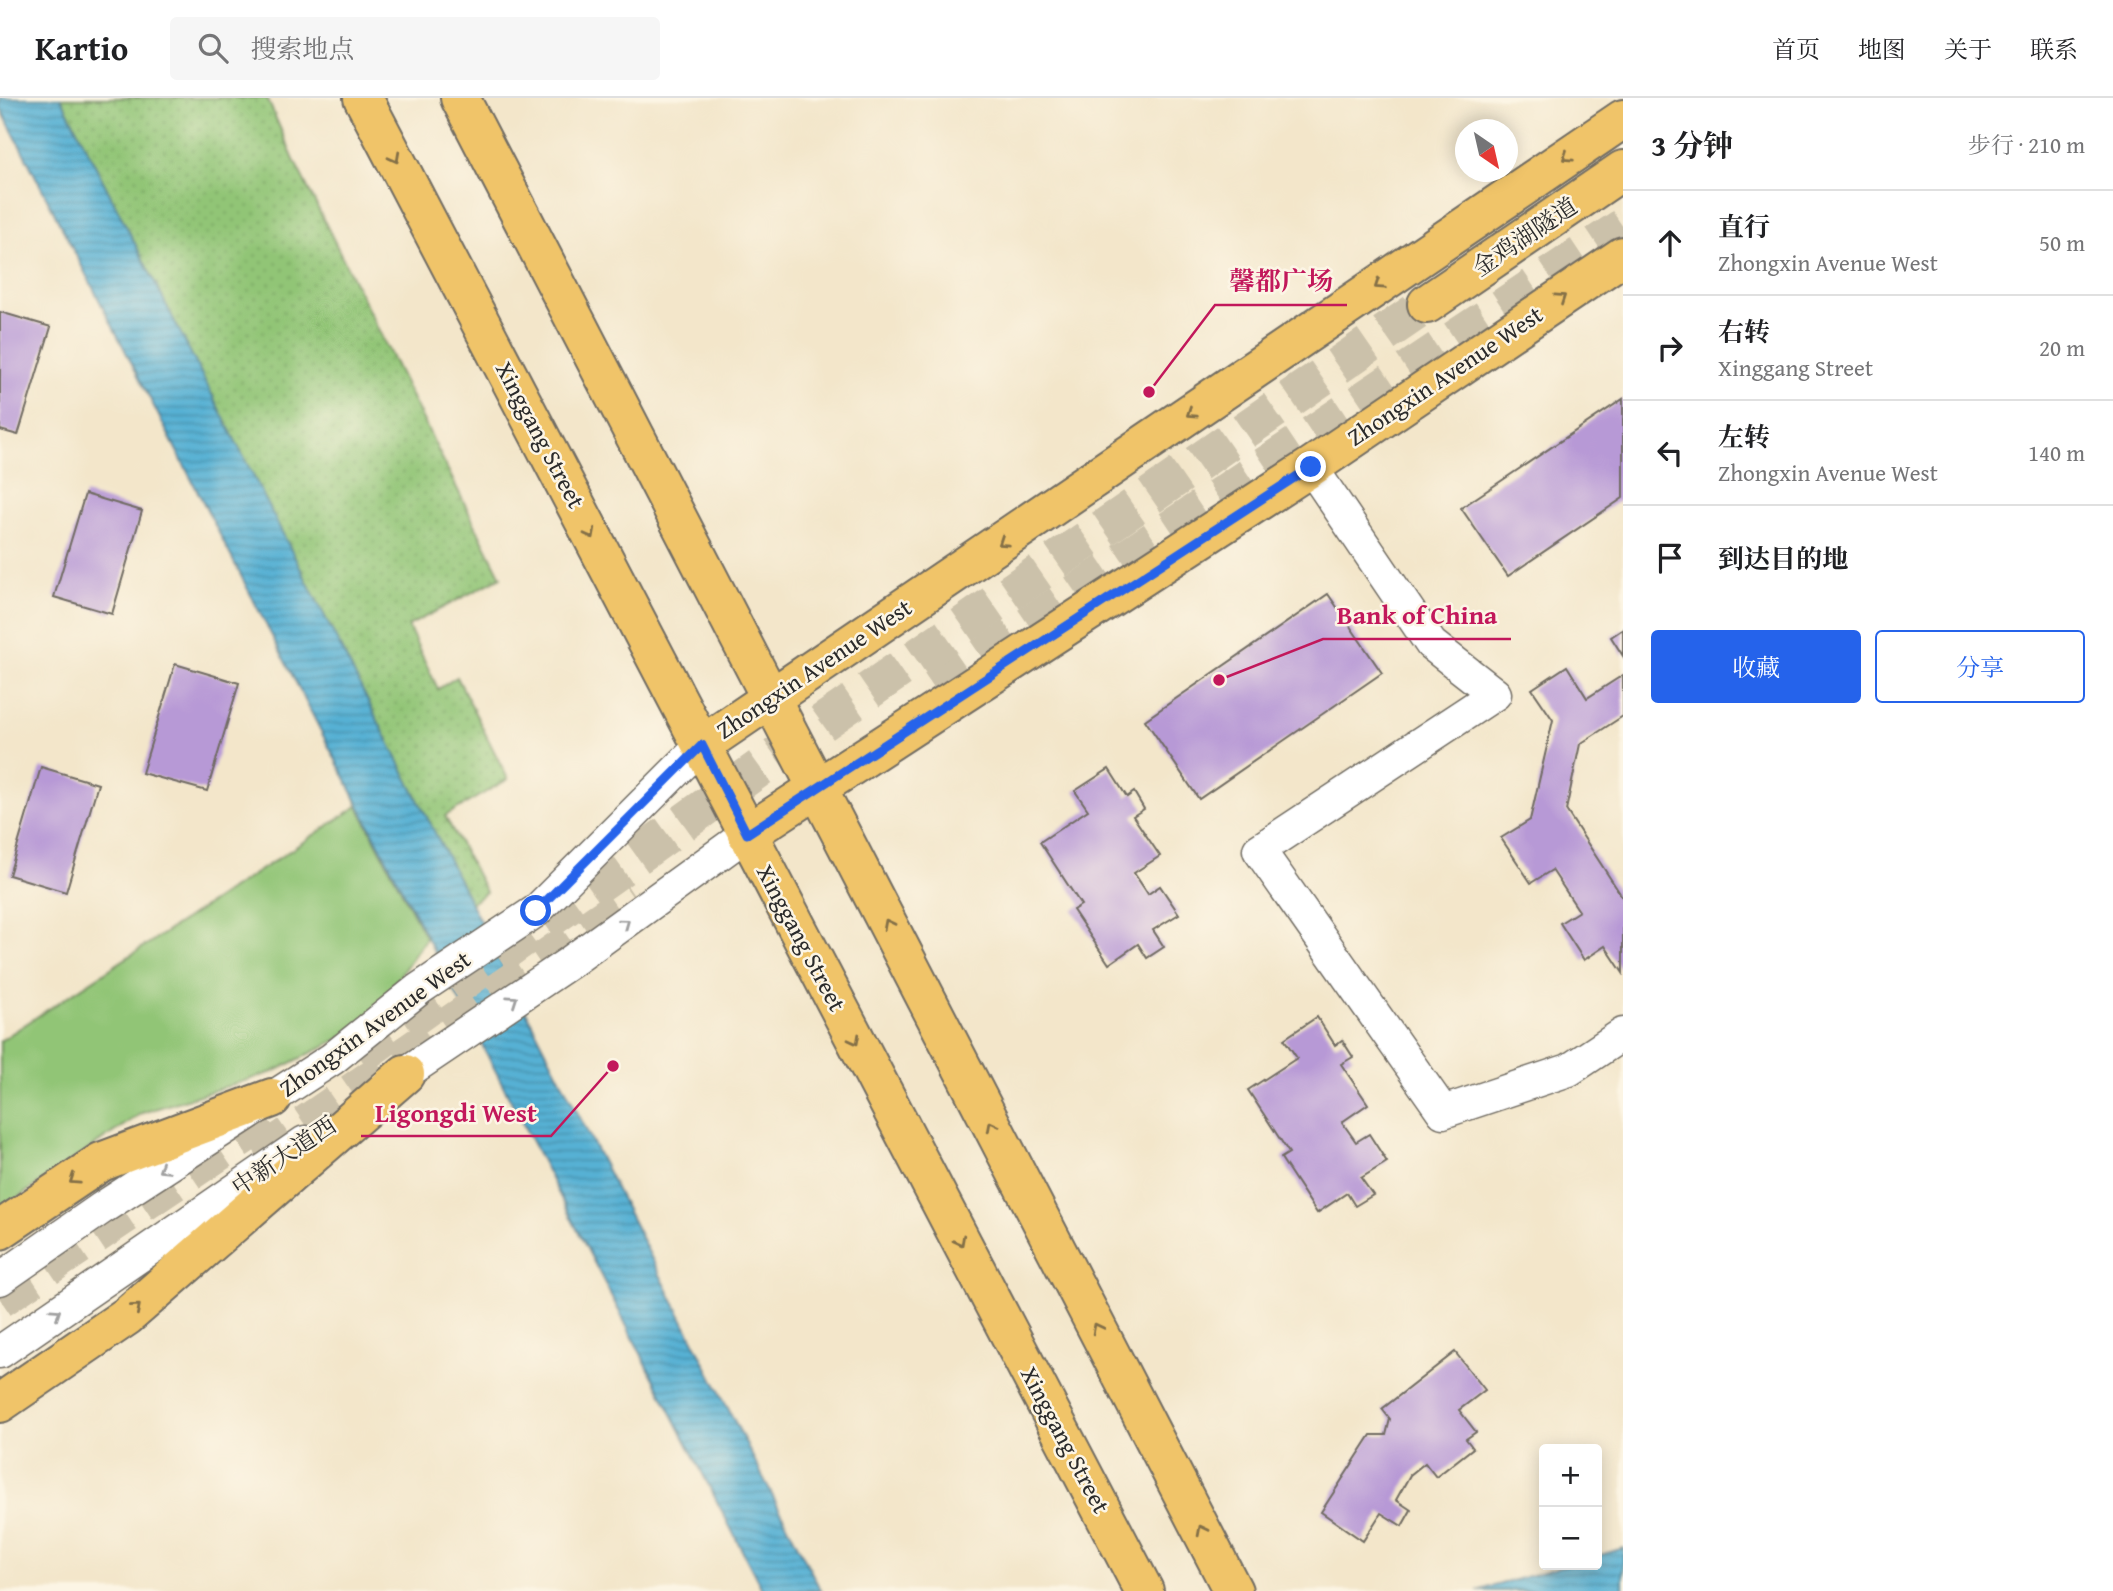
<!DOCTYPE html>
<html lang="zh">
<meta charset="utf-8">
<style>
body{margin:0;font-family:"Gentium Book Plus","Noto Serif SC",serif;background:#f6f6f6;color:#202124}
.controls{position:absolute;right:21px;bottom:21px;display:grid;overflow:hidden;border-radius:7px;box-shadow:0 4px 18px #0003}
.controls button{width:63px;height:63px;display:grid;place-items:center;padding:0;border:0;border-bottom:2px solid #e0e0e0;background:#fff;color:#202124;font:35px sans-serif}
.compass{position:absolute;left:1455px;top:21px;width:63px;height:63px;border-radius:50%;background:#fff;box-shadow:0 4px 18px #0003;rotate:146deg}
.stop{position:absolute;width:21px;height:21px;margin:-16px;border:5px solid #2563eb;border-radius:50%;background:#fff}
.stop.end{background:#2563eb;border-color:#fff;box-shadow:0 2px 7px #0008}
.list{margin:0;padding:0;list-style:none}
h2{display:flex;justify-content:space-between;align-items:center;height:91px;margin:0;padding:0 28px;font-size:30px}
h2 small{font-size:23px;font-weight:400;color:#757577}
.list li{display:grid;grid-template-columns:46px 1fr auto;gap:21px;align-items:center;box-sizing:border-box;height:105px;padding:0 28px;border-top:2px solid #e0e0e0}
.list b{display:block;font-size:26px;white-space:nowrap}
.list p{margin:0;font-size:23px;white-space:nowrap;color:#757577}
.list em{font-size:23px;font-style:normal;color:#757577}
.actions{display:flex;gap:14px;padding:21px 28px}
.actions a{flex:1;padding:16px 0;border:2px solid #2563eb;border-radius:7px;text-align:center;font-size:24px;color:#2563eb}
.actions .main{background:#2563eb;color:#fff}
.icon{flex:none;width:38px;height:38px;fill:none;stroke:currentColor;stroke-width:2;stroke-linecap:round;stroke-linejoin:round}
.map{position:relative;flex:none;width:1623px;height:1493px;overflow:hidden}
header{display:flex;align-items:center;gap:42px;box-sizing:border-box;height:98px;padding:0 35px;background:#fff;border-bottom:2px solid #e0e0e0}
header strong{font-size:33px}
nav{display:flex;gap:38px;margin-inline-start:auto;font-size:24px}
.search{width:490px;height:63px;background:#f6f6f6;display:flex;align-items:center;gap:18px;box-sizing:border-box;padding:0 24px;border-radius:7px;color:#757577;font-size:26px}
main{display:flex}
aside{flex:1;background:#fff}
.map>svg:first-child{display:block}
</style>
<header>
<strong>Kartio</strong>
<div class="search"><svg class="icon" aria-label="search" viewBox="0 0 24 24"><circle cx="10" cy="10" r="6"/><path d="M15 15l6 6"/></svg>搜索地点</div>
<nav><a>首页</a><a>地图</a><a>关于</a><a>联系</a></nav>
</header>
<main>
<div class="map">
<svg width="1623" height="1493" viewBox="0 0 1623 1493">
<defs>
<pattern id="park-dots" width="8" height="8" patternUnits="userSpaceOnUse" patternTransform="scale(1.75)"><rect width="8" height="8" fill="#91c576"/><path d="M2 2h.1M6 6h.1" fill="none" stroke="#7da966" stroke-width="1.8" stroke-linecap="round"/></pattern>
<pattern id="water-rules" width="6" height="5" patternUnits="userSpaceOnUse" patternTransform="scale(1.75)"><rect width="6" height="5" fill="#56b1d4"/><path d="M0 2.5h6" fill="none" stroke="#4790ac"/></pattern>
</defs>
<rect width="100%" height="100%" fill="#fcf5e5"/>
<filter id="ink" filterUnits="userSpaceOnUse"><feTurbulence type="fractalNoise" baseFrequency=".0143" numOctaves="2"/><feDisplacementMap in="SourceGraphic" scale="14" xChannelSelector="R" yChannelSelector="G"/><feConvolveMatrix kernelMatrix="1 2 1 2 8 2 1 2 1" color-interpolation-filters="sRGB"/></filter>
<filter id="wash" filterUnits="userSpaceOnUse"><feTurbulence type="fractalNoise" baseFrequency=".00686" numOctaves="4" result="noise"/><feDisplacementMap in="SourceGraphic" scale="28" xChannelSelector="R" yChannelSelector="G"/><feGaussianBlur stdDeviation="1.57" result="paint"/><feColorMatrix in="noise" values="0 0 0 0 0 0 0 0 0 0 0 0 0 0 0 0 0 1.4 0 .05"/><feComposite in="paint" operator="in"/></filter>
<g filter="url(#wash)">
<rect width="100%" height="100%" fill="#f3e6ca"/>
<path fill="#91c576" stroke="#5e7850" stroke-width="2" d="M 358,708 L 426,840 L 378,909 L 341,940 L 273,974 L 142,1015 L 0,1112 L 0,943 Z"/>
<path fill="url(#park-dots)" stroke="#5e7850" stroke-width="2" d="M 61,0 L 267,0 L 294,62 L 501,479 L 408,528 L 438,591 L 457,579 L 508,681 L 445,718 L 486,794 L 426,840 L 358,708 L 223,320 Z"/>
<g fill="url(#water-rules)" stroke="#406e80" stroke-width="2">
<path d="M 0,0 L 61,0 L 821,1493 L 763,1493 L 0,9 Z"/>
<path d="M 1623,1450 L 1623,1493 L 1477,1493 L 1566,1467 L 1597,1467 L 1597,1458 Z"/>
</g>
<g id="blocks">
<g fill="#b799d6">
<path d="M 0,214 L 51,229 L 18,337 L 0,332 Z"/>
<path d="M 1623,301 L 1623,400 L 1508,478 L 1461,410 Z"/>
<path d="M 85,396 L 142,413 L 112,516 L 54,499 Z"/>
<path d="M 1328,496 L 1382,575 L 1199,701 L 1145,622 Z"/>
<path d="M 1623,531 L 1623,558 L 1611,539 Z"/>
<path d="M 175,566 L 239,585 L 207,693 L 142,675 Z"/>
<path d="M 1567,568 L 1587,600 L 1623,577 L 1623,618 L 1580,646 L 1566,712 L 1623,800 L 1623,875 L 1605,848 L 1584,862 L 1560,825 L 1579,813 L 1552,772 L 1531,785 L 1501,740 L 1530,722 L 1553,622 L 1532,591 Z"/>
<path d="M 41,669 L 98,686 L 66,794 L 9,777 Z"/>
<path d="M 1109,671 L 1127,699 L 1134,694 L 1144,711 L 1133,718 L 1160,758 L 1134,775 L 1148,796 L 1160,788 L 1179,816 L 1153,832 L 1164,849 L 1147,860 L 1138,846 L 1109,866 L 1073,812 L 1081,807 L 1040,744 L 1088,712 L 1075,693 Z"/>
<path d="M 1317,919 L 1335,947 L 1342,942 L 1353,959 L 1341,966 L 1368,1006 L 1342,1024 L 1356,1044 L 1369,1036 L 1387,1064 L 1361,1080 L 1373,1097 L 1355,1108 L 1347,1095 L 1317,1115 L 1281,1060 L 1289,1055 L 1248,992 L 1297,960 L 1284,941 Z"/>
<path d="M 1455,1254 L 1485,1292 L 1459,1312 L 1476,1334 L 1466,1341 L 1473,1350 L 1436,1379 L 1425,1365 L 1410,1377 L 1396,1402 L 1411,1412 L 1402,1428 L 1381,1415 L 1363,1443 L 1321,1414 L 1371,1337 L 1386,1337 L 1390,1321 L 1382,1311 Z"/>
</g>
</g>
</g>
<g filter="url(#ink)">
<use href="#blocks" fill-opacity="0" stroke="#716c63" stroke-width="2"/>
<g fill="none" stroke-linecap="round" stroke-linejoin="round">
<g stroke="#cbc1aa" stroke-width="38" stroke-dasharray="38 19" stroke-linecap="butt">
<path d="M 935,592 L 1124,462 L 1623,129"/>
<path d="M 359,958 L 825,623 L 1427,206"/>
<path d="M 258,1059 L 635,799"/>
<path d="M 0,1201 L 280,1013"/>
</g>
<g stroke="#716c63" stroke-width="35">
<g id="minor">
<path d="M 1311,369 L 1431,546 L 1495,596 L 1259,752 L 1443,1014 L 1569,972 L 1623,936"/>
<path d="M 385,989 L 569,865 L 747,736"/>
<path d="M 0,1181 L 102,1110 L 332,961 L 419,891 L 536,813 L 702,647"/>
<path d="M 0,1254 L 305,1044"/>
</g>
</g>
<g stroke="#716c63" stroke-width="42">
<g id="major">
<path d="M 363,0 L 1144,1493"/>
<path d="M 460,0 L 1233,1493"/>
<path d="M 1427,206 L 1623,72"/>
<path d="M 702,647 L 1623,21"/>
<path d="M 747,736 L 1311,369 L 1623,158"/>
<path d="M 0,1132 L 101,1064 L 272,1000"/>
<path d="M 0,1305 L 127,1218 L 405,976"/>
</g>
</g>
<use href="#minor" stroke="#fff" stroke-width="32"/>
<use href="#major" stroke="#f0c469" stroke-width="38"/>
</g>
<defs><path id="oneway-chevron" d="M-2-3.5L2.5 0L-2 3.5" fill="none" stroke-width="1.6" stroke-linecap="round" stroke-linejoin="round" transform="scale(1.75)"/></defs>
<g stroke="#847047">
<use href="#oneway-chevron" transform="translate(1567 59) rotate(146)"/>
<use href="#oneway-chevron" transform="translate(395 60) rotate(62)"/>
<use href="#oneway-chevron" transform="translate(1379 187) rotate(146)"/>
<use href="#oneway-chevron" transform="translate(1561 200) rotate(-34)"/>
<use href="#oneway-chevron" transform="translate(1191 315) rotate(146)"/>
<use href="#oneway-chevron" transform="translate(591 436) rotate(62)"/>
<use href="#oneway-chevron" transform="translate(1003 444) rotate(146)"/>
<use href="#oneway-chevron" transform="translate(888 826) rotate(-117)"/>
<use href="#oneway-chevron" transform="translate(855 942) rotate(62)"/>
<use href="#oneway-chevron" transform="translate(992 1028) rotate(-117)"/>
<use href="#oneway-chevron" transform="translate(74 1082) rotate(146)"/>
<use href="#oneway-chevron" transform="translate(960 1143) rotate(62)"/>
<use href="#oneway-chevron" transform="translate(136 1210) rotate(-41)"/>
<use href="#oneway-chevron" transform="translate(1097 1230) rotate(-117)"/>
<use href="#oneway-chevron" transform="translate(1202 1432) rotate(-117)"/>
</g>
<g stroke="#a0a0a0">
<use href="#oneway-chevron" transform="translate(625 825) rotate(-36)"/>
<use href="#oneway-chevron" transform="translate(513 902) rotate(-34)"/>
<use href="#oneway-chevron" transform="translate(163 1071) rotate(147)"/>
<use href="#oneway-chevron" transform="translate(56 1215) rotate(-34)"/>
</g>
</g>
<g fill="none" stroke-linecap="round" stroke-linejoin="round" filter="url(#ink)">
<path stroke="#2563eb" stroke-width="9" d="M 536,813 L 702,647 L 747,736 L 1311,369"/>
</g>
<g text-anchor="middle" stroke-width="5" stroke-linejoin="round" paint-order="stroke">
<g font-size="24" fill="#2b2b2b" stroke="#fcf5e5">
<text transform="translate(1525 139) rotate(-34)" y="8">金鸡湖隧道</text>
<text transform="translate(1445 278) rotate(-34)" y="8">Zhongxin Avenue West</text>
<text transform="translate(540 337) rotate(62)" y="8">Xinggang Street</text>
<text transform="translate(814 571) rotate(-34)" y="8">Zhongxin Avenue West</text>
<text transform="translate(801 840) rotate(62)" y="8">Xinggang Street</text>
<text transform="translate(375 926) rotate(-36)" y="8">Zhongxin Avenue West</text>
<text transform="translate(284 1058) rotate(-34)" y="8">中新大道西</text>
<text transform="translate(1065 1342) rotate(62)" y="8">Xinggang Street</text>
</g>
</g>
<path fill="none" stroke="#c2185b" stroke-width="2.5" d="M1149 294L1215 207H1347M1219 582L1323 541H1511M613 968L551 1038H361"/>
<g fill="#c2185b" stroke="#fcf5e5" stroke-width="2.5">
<circle cx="1149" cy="294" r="7"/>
<circle cx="1219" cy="582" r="7"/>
<circle cx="613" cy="968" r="7"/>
</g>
<g font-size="26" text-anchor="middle" font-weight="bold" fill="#c2185b" stroke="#fcf5e5" stroke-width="5" stroke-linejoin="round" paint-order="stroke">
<text x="1281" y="192">馨都广场</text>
<text x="1417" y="526">Bank of China</text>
<text x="456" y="1024">Ligongdi West</text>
</g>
</svg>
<div class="controls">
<button>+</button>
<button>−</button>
</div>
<svg class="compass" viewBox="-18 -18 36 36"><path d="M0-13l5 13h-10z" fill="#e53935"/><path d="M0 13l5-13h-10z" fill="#757577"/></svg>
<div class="stop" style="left:536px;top:813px"></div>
<div class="stop end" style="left:1311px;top:369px"></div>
</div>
<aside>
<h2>3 分钟<small>步行 · 210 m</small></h2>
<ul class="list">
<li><svg class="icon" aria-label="ahead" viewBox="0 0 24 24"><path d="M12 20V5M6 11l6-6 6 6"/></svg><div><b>直行</b><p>Zhongxin Avenue West</p></div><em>50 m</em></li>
<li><svg class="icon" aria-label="right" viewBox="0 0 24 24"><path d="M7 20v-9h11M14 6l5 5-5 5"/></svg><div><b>右转</b><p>Xinggang Street</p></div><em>20 m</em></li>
<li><svg class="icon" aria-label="left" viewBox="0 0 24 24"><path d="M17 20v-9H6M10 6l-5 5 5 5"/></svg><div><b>左转</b><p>Zhongxin Avenue West</p></div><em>140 m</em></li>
<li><svg class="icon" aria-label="arrive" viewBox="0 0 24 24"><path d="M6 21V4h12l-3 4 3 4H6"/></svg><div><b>到达目的地</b></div></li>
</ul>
<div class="actions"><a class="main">收藏</a><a>分享</a></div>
</aside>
</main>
